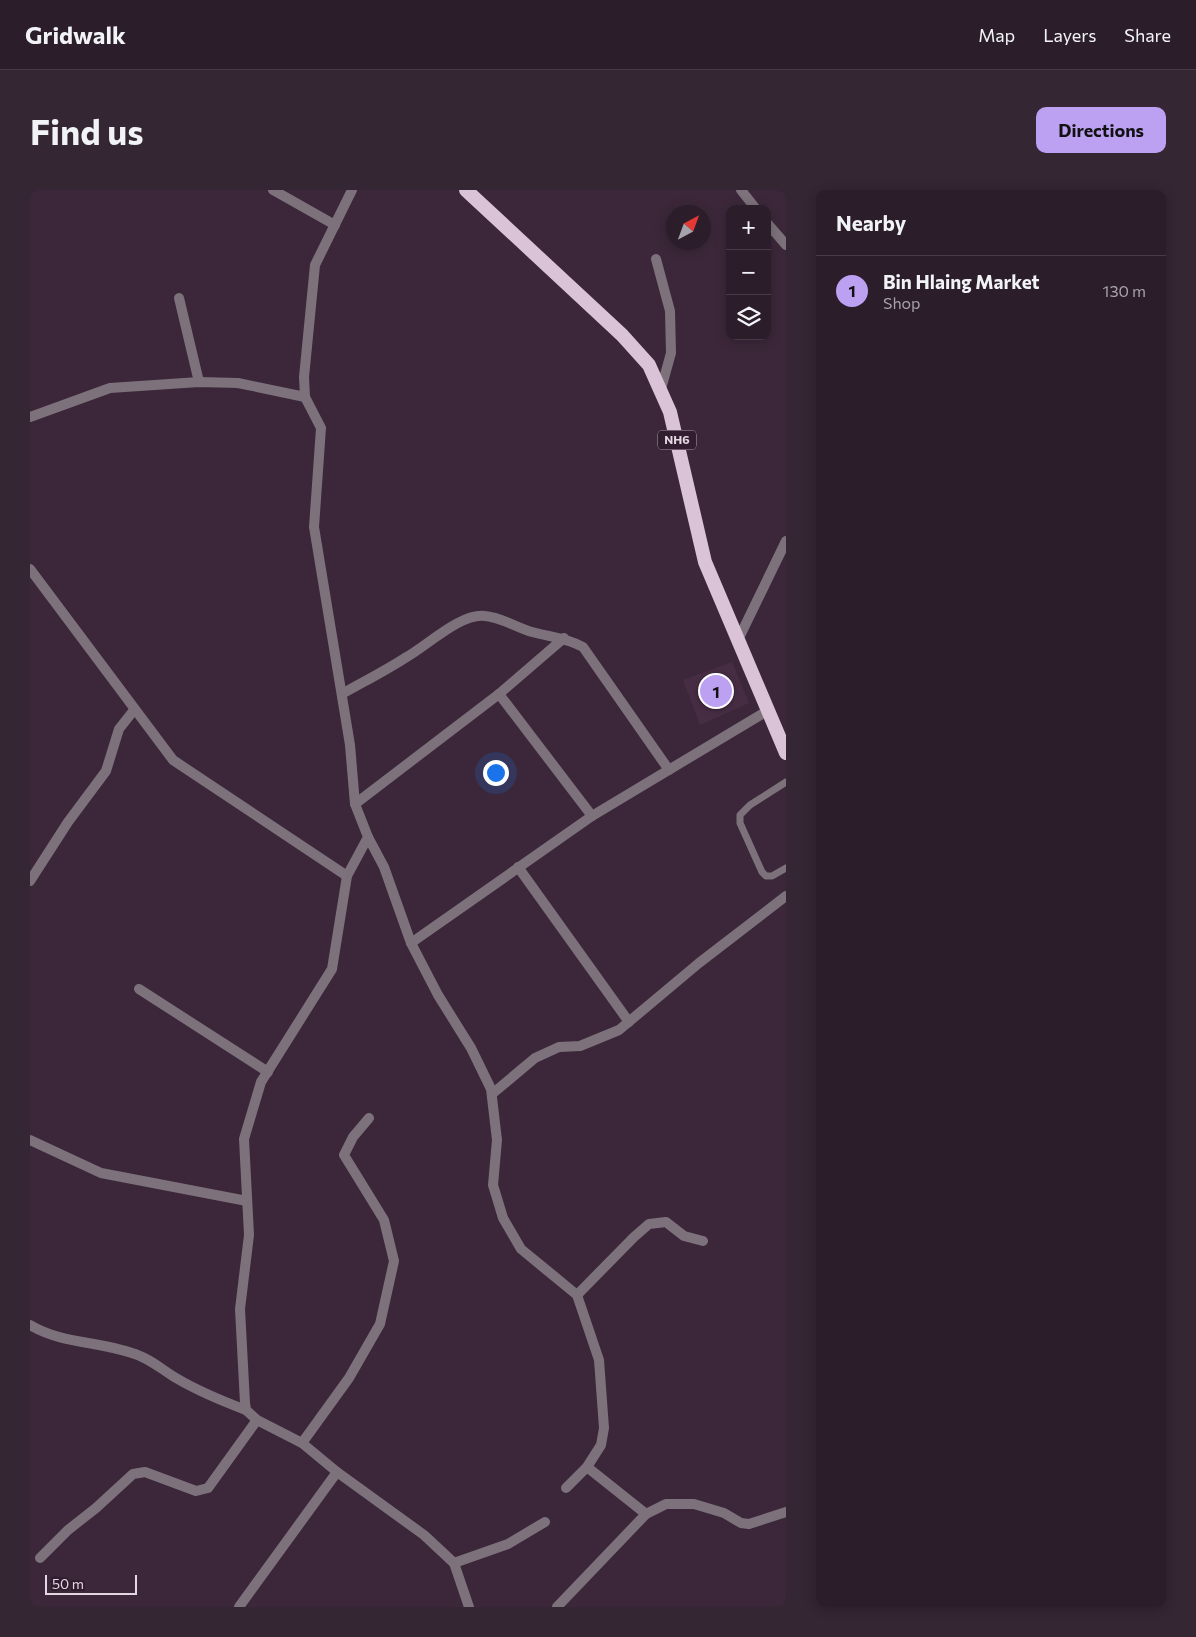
<!DOCTYPE html>
<meta charset="utf-8">
<style>
body{margin:0;font-family:Commissioner,sans-serif;background:#342633;color:#f1f3f6}
.controls{position:absolute;right:15px;top:15px;display:grid;overflow:hidden;border-radius:10px;box-shadow:0 2px 12px #0003}
.controls button{width:45px;height:45px;display:grid;place-items:center;padding:0;border:0;border-bottom:1px solid #483b47;background:#2c1d2b;color:#f1f3f6;font:25px sans-serif}
.compass{position:absolute;left:636px;top:15px;width:45px;height:45px;border-radius:50%;background:#2c1d2b;box-shadow:0 2px 12px #0003;rotate:41deg}
.scale{position:absolute;left:15px;bottom:12px;width:92px;box-sizing:border-box;padding-left:5px;border:2px solid #e4d6e2;border-top:0;font-size:14px;line-height:18px;white-space:nowrap;color:#e4d6e2;-webkit-text-stroke:4px #311d2f;paint-order:stroke}
.you{position:absolute;left:465px;top:582px;width:18px;height:18px;margin:-12px;border:4px solid #fff;border-radius:50%;background:#1a73e8;box-shadow:0 0 0 8px #1a73e833}
.badge{display:grid;place-items:center;width:32px;height:32px;border-radius:50%;background:#bca0f2;color:#111;font-size:16px;font-weight:700}
.pin{position:absolute;translate:-50% -50%;border:2px solid #fff;box-shadow:0 1px 5px #0006}
.list{margin:0;padding:0;list-style:none}
h2{display:flex;justify-content:space-between;align-items:center;height:65px;margin:0;padding:0 20px;font-size:21px}
h2 small{font-size:16px;font-weight:400;color:#a6a2a9}
.list li{display:grid;grid-template-columns:32px 1fr auto;gap:15px;align-items:center;box-sizing:border-box;height:70px;padding:0 20px;border-top:1px solid #483b47}
.list b{display:block;font-size:19px;white-space:nowrap}
.list p{margin:0;font-size:16px;white-space:nowrap;color:#a6a2a9}
.list em{font-size:16px;font-style:normal;color:#a6a2a9}
.icon{flex:none;width:28px;height:28px;fill:none;stroke:currentColor;stroke-width:2;stroke-linecap:round;stroke-linejoin:round}
.map{position:relative;flex:none;width:756px;height:1417px;overflow:hidden;border-radius:10px}
header{display:flex;align-items:center;gap:30px;box-sizing:border-box;height:70px;padding:0 25px;background:#2c1d2b;border-bottom:1px solid #483b47}
header strong{font-size:24px}
nav{display:flex;gap:28px;margin-inline-start:auto;font-size:18px}
.intro{display:flex;align-items:center;justify-content:space-between;box-sizing:border-box;height:120px;padding:0 30px}
h1{margin:0;font-size:35px}
.button{padding:12px 22px;border-radius:10px;background:#bca0f2;color:#111;font-size:18px;font-weight:700}
main{display:flex;gap:30px;padding:0 30px}
aside{flex:1;background:#2c1d2b;border-radius:10px;box-shadow:0 2px 12px #0003}
.map>svg:first-child{display:block}
</style>
<header>
<strong>Gridwalk</strong>
<nav><a>Map</a><a>Layers</a><a>Share</a></nav>
</header>
<div class="intro"><h1>Find us</h1><a class="button">Directions</a></div>
<main>
<div class="map">
<svg width="756" height="1417" viewBox="0 0 756 1417">
<rect width="100%" height="100%" fill="#3b2739"/>
<path fill="#472d44" d="M 702,472 L 719,513 L 670,535 L 653,490 Z"/>
<g fill="none" stroke-linecap="round" stroke-linejoin="round">
<path stroke="#7d727b" stroke-width="7" d="M 756,592 L 720,615 L 710,625 L 710,633 L 732,682 L 736,686 L 742,686 L 756,678"/>
<g stroke="#7d727b" stroke-width="10">
<path d="M 243,0 L 305,35"/>
<path d="M 322,0 L 285,75 L 274,187 L 275,207 L 291,238 L 284,337 L 320,555 L 325,614 L 338,647 L 317,686 L 302,779 L 231,892 L 214,949 L 219,1045 L 210,1119 L 215,1213 L 216,1220 L 227,1230 L 272,1253 L 307,1282 L 394,1345 L 424,1373 L 439,1417"/>
<path d="M 711,0 L 726,19"/>
<path d="M 737,33 L 756,55"/>
<path d="M 626,69 L 640,121 L 641,163 L 631,199"/>
<path d="M 149,108 L 169,192"/>
<path d="M 0,227 L 80,198 L 169,192 L 208,193 L 275,207"/>
<path d="M 0,379 L 143,570 L 317,686"/>
<path d="M 707,452 L 756,351"/>
<path d="M 312,504 C 333,492 355,481 375,468 C 397,456 430,423 455,426 C 471,427 487,438 502,442 C 520,447 537,448 553,457 L 639,580"/>
<path d="M 469,504 L 562,626"/>
<path d="M 325,614 L 469,504 L 534,448"/>
<path d="M 338,647 L 354,677 L 381,753 L 408,805 L 441,858 L 461,899 L 467,950 L 463,995 L 473,1028 L 491,1059 L 547,1105 L 569,1170 L 574,1238 L 571,1255 L 557,1277 L 536,1298"/>
<path d="M 488,677 L 599,832"/>
<path d="M 0,691 L 38,632 L 76,581 L 89,539 L 104,520"/>
<path d="M 381,753 L 562,626 L 737,521"/>
<path d="M 109,799 L 238,882"/>
<path d="M 462,904 L 505,868 L 529,857 L 550,856 L 589,840 L 669,773 L 756,706"/>
<path d="M 0,950 L 71,983 L 217,1011"/>
<path d="M 547,1105 L 604,1047 L 619,1034 L 636,1032 L 654,1046 L 673,1051"/>
<path d="M 0,1135 C 33,1155 75,1151 110,1166 C 123,1171 134,1181 146,1188 C 168,1201 192,1211 216,1220"/>
<path d="M 272,1253 L 319,1188 L 350,1134 L 364,1071 L 354,1030 L 314,965 L 323,947 L 339,928"/>
<path d="M 557,1277 L 616,1324"/>
<path d="M 10,1368 L 38,1340 L 66,1318 L 103,1284 L 115,1282 L 166,1301 L 178,1298 L 227,1230"/>
<path d="M 424,1373 L 478,1354 L 515,1332"/>
<path d="M 209,1417 L 307,1282"/>
<path d="M 527,1417 L 616,1324 L 636,1314 L 664,1314 L 694,1323 L 711,1333 L 719,1334 L 756,1322"/>
</g>
<path stroke="#dac2d7" stroke-width="14" d="M 436,0 L 592,145 L 619,175 L 640,222 L 675,372 L 756,563"/>
</g>
<g text-anchor="middle" stroke-width="5" stroke-linejoin="round" paint-order="stroke">
<rect fill="#311d2f" stroke="#ae9eac" stroke-width="1" x="628" y="240.5" width="38" height="19" rx="4"/>
<g font-size="12" font-weight="bold" fill="#e4d6e2">
<text x="647" y="254">NH6</text>
</g>
</g>
</svg>
<div class="controls">
<button>+</button>
<button>−</button>
<button><svg class="icon" aria-label="layers" viewBox="0 0 24 24"><path d="M12 4l9 5-9 5-9-5zM3 14l9 5 9-5"/></svg></button>
</div>
<svg class="compass" viewBox="-18 -18 36 36"><path d="M0-13l5 13h-10z" fill="#e53935"/><path d="M0 13l5-13h-10z" fill="#a6a2a9"/></svg>
<div class="scale">50 m</div>
<div class="you"></div>
<div class="pin badge" style="left:686px;top:501px">1</div>
</div>
<aside>
<h2>Nearby<small></small></h2>
<ul class="list">
<li><span class="badge">1</span><div><b>Bin Hlaing Market</b><p>Shop</p></div><em>130 m</em></li>
</ul>
</aside>
</main>
